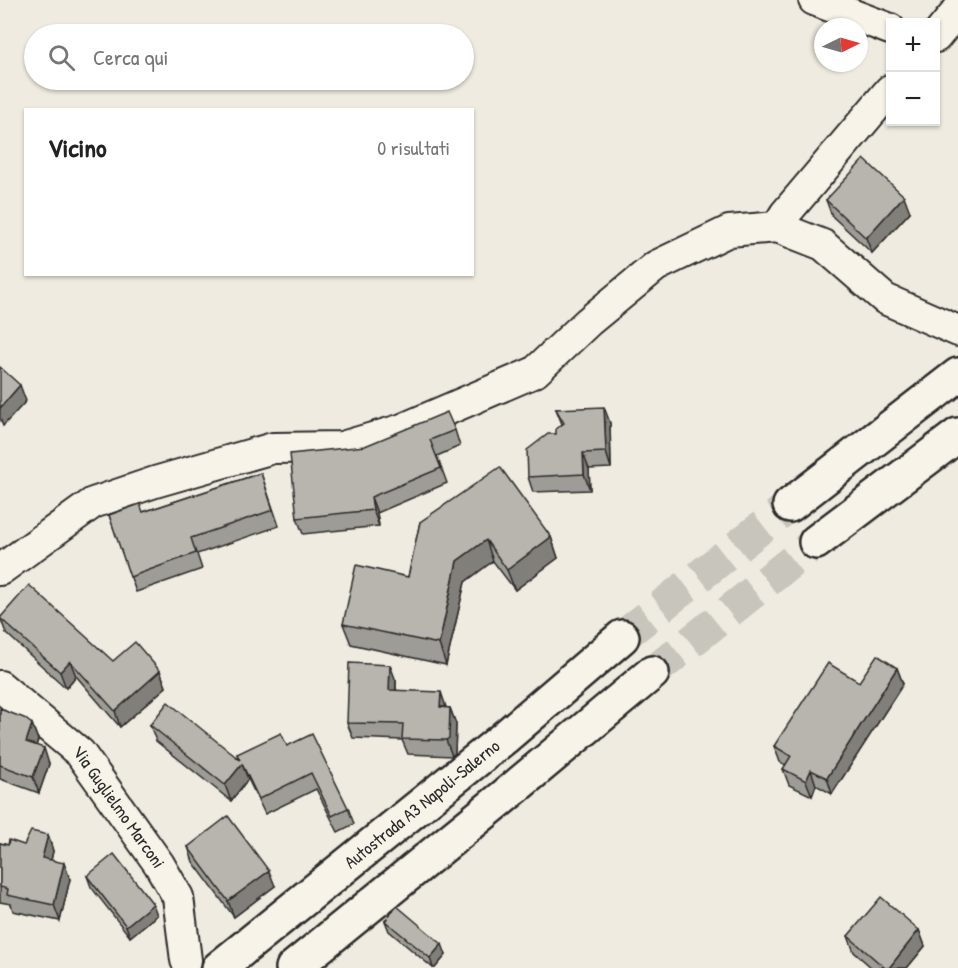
<!DOCTYPE html>
<html lang="it">
<meta charset="utf-8">
<style>
body{margin:0;font-family:"Patrick Hand",sans-serif;background:#f2f2f2;color:#222}
.controls{position:absolute;right:18px;top:18px;display:grid;overflow:hidden;border-radius:0px;box-shadow:0 2px 4px #0004}
.controls button{width:54px;height:54px;display:grid;place-items:center;padding:0;border:0;border-bottom:2px solid #e0e0e0;background:#fff;color:#222;font:30px sans-serif}
.compass{position:absolute;left:814px;top:18px;width:54px;height:54px;border-radius:50%;background:#fff;box-shadow:0 2px 4px #0004;rotate:85deg}
.list{margin:0;padding:0;list-style:none}
h2{display:flex;justify-content:space-between;align-items:center;height:78px;margin:0;padding:0 24px;font-size:26px}
h2 small{font-size:20px;font-weight:400;color:#767676}
.icon{flex:none;width:33px;height:33px;fill:none;stroke:currentColor;stroke-width:2;stroke-linecap:round;stroke-linejoin:round}
.map{position:relative;flex:none;width:958px;height:968px;overflow:hidden}
.search{position:absolute;background:#fff;box-shadow:0 2px 4px #0004;left:24px;top:24px;width:450px;height:66px;display:flex;align-items:center;gap:15px;box-sizing:border-box;padding:0 21px;border-radius:33px;color:#767676;font-size:22px}
.panel{position:absolute;background:#fff;box-shadow:0 2px 4px #0004;left:24px;top:108px;width:450px;height:168px;border-radius:0px}
.map>svg:first-child{display:block}
</style>
<div class="map">
<svg width="958" height="968" viewBox="0 0 958 968">
<rect width="100%" height="100%" fill="#efebe0"/>
<filter id="ink" filterUnits="userSpaceOnUse"><feTurbulence type="fractalNoise" baseFrequency=".0167" numOctaves="2"/><feDisplacementMap in="SourceGraphic" scale="12" xChannelSelector="R" yChannelSelector="G"/><feConvolveMatrix kernelMatrix="1 2 1 2 8 2 1 2 1" color-interpolation-filters="sRGB"/></filter>
<g filter="url(#ink)">
<g fill="none" stroke-linecap="round" stroke-linejoin="round">
<g stroke="#c8c5bc" stroke-width="33" stroke-dasharray="33 16" stroke-linecap="butt">
<path d="M 622,637 L 790,505"/>
<path d="M 652,673 L 816,542"/>
</g>
<g stroke="#2b2b2b" stroke-width="34">
<g id="minor">
<path d="M 814,0 L 890,29"/>
<path d="M 936,37 L 958,10"/>
<path d="M 777,227 L 785,214 L 890,90"/>
<path d="M 0,570 L 93,503 L 155,482 L 273,448 L 342,447 L 400,430 L 535,372 L 588,322 L 656,266 L 729,231 L 777,227 L 823,245 L 885,299 L 958,331"/>
<path id="s1" d="M 0,686 L 80,753 L 159,864 L 178,897 L 186,960"/>
</g>
</g>
<g stroke="#2b2b2b" stroke-width="38">
<g id="highway">
<path d="M 790,505 L 958,375"/>
<path d="M 816,542 L 958,435"/>
<path id="s2" d="M 219,968 L 504,738 L 622,637"/>
<path d="M 293,968 L 501,799 L 652,673"/>
</g>
</g>
<use href="#minor" stroke="#f7f3e8" stroke-width="30"/>
<use href="#highway" stroke="#f7f3e8" stroke-width="33"/>
</g>
<g fill="#9e9c96" stroke="#2b2b2b" stroke-width="1.5">
<path d="M 826,200 L 910,212 L 872,253 L 832,216 Z"/>
<path d="M 556,409 L 610,423 L 611,468 L 589,469 L 590,490 L 533,492 L 528,477 L 562,424 Z"/>
<path d="M 455,430 L 460,446 L 437,456 L 447,483 L 377,513 L 379,526 L 303,534 L 297,518 L 365,446 Z"/>
<path d="M 261,473 L 279,526 L 197,554 L 202,569 L 136,592 L 109,515 L 143,512 Z"/>
<path d="M 420,522 L 551,537 L 558,558 L 515,590 L 493,561 L 465,582 L 446,665 L 351,644 L 343,624 L 408,577 Z"/>
<path d="M 0,617 L 113,661 L 160,671 L 166,687 L 120,727 L 76,676 L 66,688 L 6,633 Z"/>
<path d="M 897,668 L 903,684 L 832,794 L 816,785 L 812,796 L 789,785 L 783,769 L 786,765 L 780,762 L 774,746 L 859,682 Z"/>
<path d="M 396,681 L 396,690 L 446,708 L 450,708 L 456,724 L 455,753 L 452,756 L 408,754 L 402,740 L 353,738 L 347,723 Z"/>
<path d="M 0,709 L 32,724 L 38,740 L 36,745 L 49,764 L 39,793 L 0,779 Z"/>
<path d="M 150,725 L 239,759 L 237,754 L 287,746 L 348,808 L 354,824 L 338,832 L 316,789 L 265,814 L 248,779 L 231,801 L 156,741 Z"/>
<path d="M 48,835 L 53,851 L 51,860 L 70,879 L 60,921 L 13,911 L 11,904 L 0,902 L 0,843 L 8,845 L 24,845 Z"/>
<path d="M 188,847 L 275,886 L 234,917 L 193,862 Z"/>
<path d="M 87,876 L 157,915 L 130,937 L 91,887 Z"/>
<path d="M 385,921 L 446,955 L 435,968 L 433,968 L 389,931 Z"/>
<path d="M 919,930 L 925,946 L 907,968 L 872,968 L 854,952 L 848,936 Z"/>
</g>
<g fill="#817f7a" stroke="#2b2b2b" stroke-width="1.5">
<path d="M 904,196 L 910,212 L 872,253 L 866,238 Z"/>
<path d="M 20,385 L 26,401 L 3,426 L 0,418 L 0,408 Z"/>
<path d="M 604,407 L 610,423 L 611,468 L 606,452 Z"/>
<path d="M 583,453 L 589,469 L 590,490 L 584,474 Z"/>
<path d="M 371,497 L 377,513 L 379,526 L 373,510 Z"/>
<path d="M 551,537 L 558,558 L 515,590 L 507,570 Z"/>
<path d="M 486,540 L 493,561 L 465,582 L 446,665 L 439,644 L 457,561 Z"/>
<path d="M 70,661 L 76,676 L 66,688 L 60,672 Z"/>
<path d="M 390,665 L 396,681 L 395,706 L 389,690 Z"/>
<path d="M 897,668 L 903,684 L 832,794 L 827,778 Z"/>
<path d="M 160,671 L 166,687 L 120,727 L 115,711 Z"/>
<path d="M 441,692 L 446,707 L 440,707 Z"/>
<path d="M 450,708 L 456,724 L 455,753 L 452,756 L 446,740 Z"/>
<path d="M 32,724 L 38,740 L 32,758 L 26,742 Z"/>
<path d="M 44,748 L 49,764 L 39,793 L 33,777 Z"/>
<path d="M 242,764 L 248,779 L 231,801 L 225,785 Z"/>
<path d="M 811,770 L 816,785 L 812,796 L 806,781 Z"/>
<path d="M 48,835 L 53,851 L 48,874 L 42,858 Z"/>
<path d="M 64,863 L 70,879 L 60,921 L 54,905 Z"/>
<path d="M 269,871 L 275,886 L 234,917 L 228,901 Z"/>
<path d="M 153,904 L 157,915 L 130,937 L 126,926 Z"/>
<path d="M 919,930 L 925,946 L 907,968 L 889,968 Z"/>
<path d="M 442,944 L 446,955 L 435,968 L 433,968 L 430,958 Z"/>
</g>
<g fill="#b8b5ae" stroke="#2b2b2b" stroke-width="1.5">
<path d="M 864,159 L 904,196 L 866,238 L 826,200 Z"/>
<path d="M 0,367 L 20,385 L 0,408 Z"/>
<path d="M 604,407 L 606,452 L 583,453 L 584,474 L 528,477 L 527,450 L 548,434 L 556,434 L 556,429 L 564,423 L 556,409 Z"/>
<path d="M 447,412 L 455,430 L 430,440 L 441,468 L 371,497 L 373,510 L 297,518 L 290,454 L 365,446 Z"/>
<path d="M 500,467 L 551,537 L 507,570 L 486,540 L 457,561 L 439,644 L 343,624 L 356,565 L 408,577 L 420,522 Z"/>
<path d="M 261,473 L 273,510 L 191,538 L 196,553 L 130,577 L 109,515 L 140,504 L 143,512 Z"/>
<path d="M 29,585 L 113,661 L 135,642 L 160,671 L 115,711 L 70,661 L 60,672 L 0,618 Z"/>
<path d="M 877,655 L 897,668 L 827,778 L 811,770 L 806,781 L 783,769 L 791,756 L 774,746 L 828,663 L 859,682 Z"/>
<path d="M 349,663 L 390,665 L 389,690 L 441,692 L 440,707 L 450,708 L 449,738 L 446,740 L 402,739 L 403,724 L 347,723 Z"/>
<path d="M 168,702 L 240,760 L 237,754 L 281,733 L 287,746 L 312,734 L 348,808 L 332,816 L 311,773 L 259,799 L 242,764 L 225,785 L 150,725 Z"/>
<path d="M 0,709 L 24,718 L 32,724 L 26,742 L 44,748 L 33,777 L 0,765 Z"/>
<path d="M 228,816 L 269,871 L 228,901 L 188,847 Z"/>
<path d="M 31,831 L 48,835 L 42,858 L 64,863 L 54,905 L 7,895 L 8,889 L 0,887 L 0,843 L 8,845 L 9,840 L 24,845 Z"/>
<path d="M 114,854 L 153,904 L 126,926 L 87,876 Z"/>
<path d="M 881,897 L 919,930 L 889,968 L 885,968 L 848,936 Z"/>
<path d="M 397,906 L 442,944 L 430,958 L 385,921 Z"/>
</g>
</g>
<g text-anchor="middle" stroke-width="6" stroke-linejoin="round" paint-order="stroke">
<g font-size="18" fill="#2b2b2b" stroke="#f7f3e8">
<text dy="6" stroke="none"><textPath href="#s2" startOffset="261">Autostrada A3 Napoli-Salerno</textPath></text>
<text dy="6" stroke="none"><textPath href="#s1" startOffset="171">Via Guglielmo Marconi</textPath></text>
</g>
</g>
</svg>
<div class="controls">
<button>+</button>
<button>−</button>
</div>
<svg class="compass" viewBox="-18 -18 36 36"><path d="M0-13l5 13h-10z" fill="#e53935"/><path d="M0 13l5-13h-10z" fill="#767676"/></svg>
<div class="search"><svg class="icon" aria-label="search" viewBox="0 0 24 24"><circle cx="10" cy="10" r="6"/><path d="M15 15l6 6"/></svg>Cerca qui</div>
<section class="panel">
<h2>Vicino<small>0 risultati</small></h2>
<ul class="list">
</ul>
</section>
</div>
